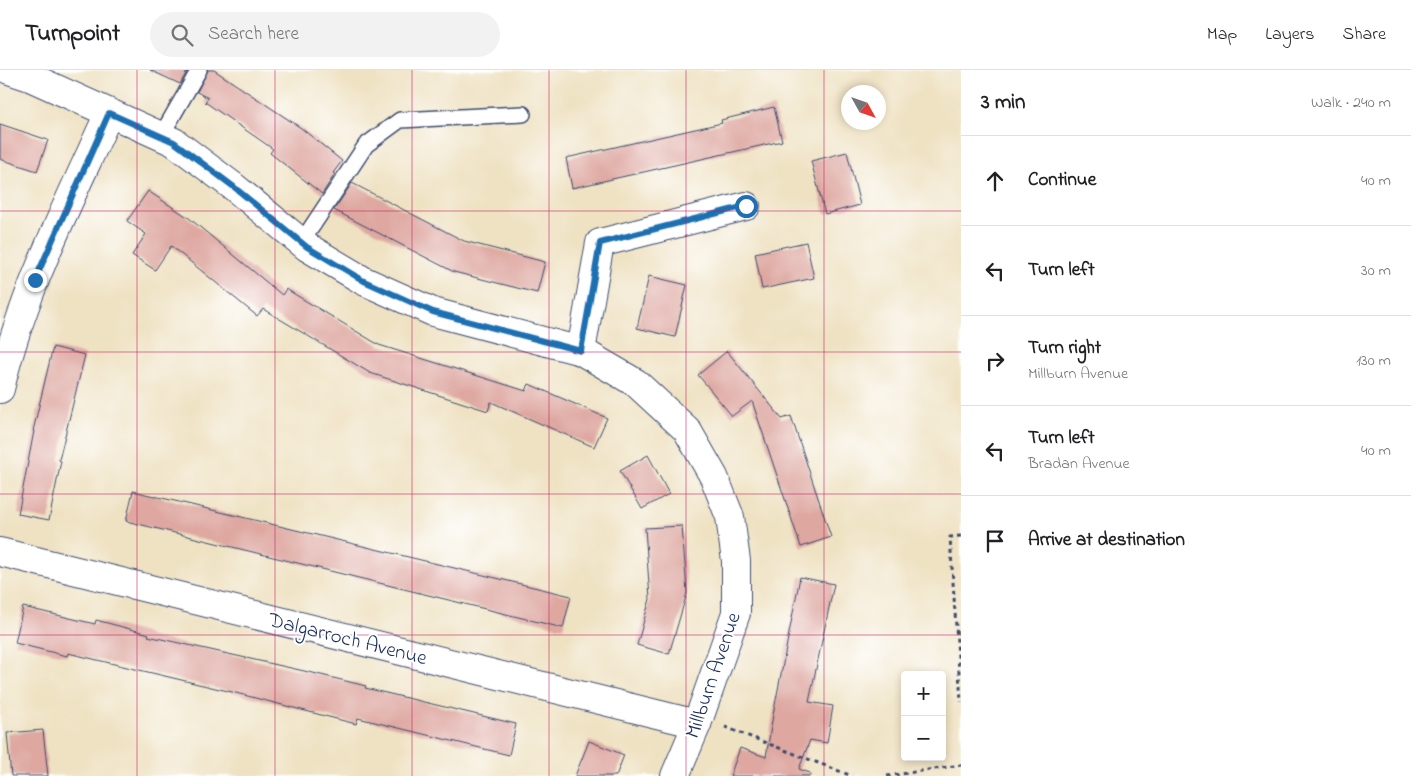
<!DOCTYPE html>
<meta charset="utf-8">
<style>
body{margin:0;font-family:"Indie Flower",sans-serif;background:#f2f2f2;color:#202124}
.controls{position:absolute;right:15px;bottom:15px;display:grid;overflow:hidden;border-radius:5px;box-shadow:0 2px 8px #0003}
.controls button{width:45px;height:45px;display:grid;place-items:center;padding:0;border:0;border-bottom:1px solid #e0e0e0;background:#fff;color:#202124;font:25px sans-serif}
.compass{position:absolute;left:841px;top:15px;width:45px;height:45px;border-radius:50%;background:#fff;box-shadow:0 2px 8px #0003;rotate:130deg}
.stop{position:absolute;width:15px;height:15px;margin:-11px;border:4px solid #1f6fb2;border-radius:50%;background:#fff}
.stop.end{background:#1f6fb2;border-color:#fff;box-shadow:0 1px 5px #0008}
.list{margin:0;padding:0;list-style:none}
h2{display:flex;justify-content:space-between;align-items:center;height:65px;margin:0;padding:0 20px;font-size:21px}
h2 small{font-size:16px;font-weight:400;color:#757577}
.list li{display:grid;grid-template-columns:32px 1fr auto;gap:15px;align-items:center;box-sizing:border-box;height:90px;padding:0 20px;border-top:1px solid #e0e0e0}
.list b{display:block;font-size:19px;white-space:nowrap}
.list p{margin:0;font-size:16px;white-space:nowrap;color:#757577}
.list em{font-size:16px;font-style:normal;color:#757577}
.icon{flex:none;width:28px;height:28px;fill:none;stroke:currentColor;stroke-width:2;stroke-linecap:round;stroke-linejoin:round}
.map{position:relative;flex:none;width:961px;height:706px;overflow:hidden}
header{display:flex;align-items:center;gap:30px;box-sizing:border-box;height:70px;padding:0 25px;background:#fff;border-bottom:1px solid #e0e0e0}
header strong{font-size:24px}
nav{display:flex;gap:28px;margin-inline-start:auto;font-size:18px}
.search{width:350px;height:45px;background:#f2f2f2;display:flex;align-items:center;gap:12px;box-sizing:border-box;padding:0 18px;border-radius:28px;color:#757577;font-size:19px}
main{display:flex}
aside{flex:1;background:#fff}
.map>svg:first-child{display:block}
</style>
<header>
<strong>Turnpoint</strong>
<div class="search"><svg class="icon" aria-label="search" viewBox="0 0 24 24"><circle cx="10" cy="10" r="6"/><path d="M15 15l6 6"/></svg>Search here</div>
<nav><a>Map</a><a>Layers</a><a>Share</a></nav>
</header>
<main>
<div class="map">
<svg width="961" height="706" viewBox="0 0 961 706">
<rect width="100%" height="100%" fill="#fff"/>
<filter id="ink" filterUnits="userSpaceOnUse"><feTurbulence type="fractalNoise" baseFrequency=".02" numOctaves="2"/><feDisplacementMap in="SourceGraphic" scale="10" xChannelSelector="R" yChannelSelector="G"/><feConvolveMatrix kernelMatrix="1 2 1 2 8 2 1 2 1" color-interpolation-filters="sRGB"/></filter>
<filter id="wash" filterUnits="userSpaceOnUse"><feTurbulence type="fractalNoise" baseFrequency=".0096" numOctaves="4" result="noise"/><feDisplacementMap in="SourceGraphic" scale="20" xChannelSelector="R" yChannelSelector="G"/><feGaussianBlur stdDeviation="1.12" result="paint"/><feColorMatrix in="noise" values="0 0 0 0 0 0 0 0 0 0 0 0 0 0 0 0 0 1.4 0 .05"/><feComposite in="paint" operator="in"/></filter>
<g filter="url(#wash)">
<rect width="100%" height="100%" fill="#efe2c3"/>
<g id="blocks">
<g fill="#dea7a0">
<path d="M 150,0 L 188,0 L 180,14 Z"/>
<path d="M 208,0 L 214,0 L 301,58 L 342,91 L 333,103 L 335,104 L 322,124 L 270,83 L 273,79 L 205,32 L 208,28 L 197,22 Z"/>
<path d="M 774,37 L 782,71 L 572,118 L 566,88 L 722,53 L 721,50 Z"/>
<path d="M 0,54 L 48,70 L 37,101 L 0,89 Z"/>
<path d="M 847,82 L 860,135 L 825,144 L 811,91 Z"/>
<path d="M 352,113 L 464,171 L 545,192 L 537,223 L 454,202 L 334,140 Z"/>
<path d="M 148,121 L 189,148 L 282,225 L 286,219 L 379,275 L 526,321 L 529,314 L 607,348 L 594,377 L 491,332 L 488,341 L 370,303 L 263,239 L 257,246 L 171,176 L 155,200 L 132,185 L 146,164 L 127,151 Z"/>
<path d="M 806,172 L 814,208 L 762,219 L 755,183 Z"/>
<path d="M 649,206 L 687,215 L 675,267 L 637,258 Z"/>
<path d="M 53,277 L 85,285 L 59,390 L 61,391 L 49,450 L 18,444 L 34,361 L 33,361 Z"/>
<path d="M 727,281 L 782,349 L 791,346 L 831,467 L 801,477 L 752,331 L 732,346 L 698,305 Z"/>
<path d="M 648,385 L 669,424 L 642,439 L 620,401 Z"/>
<path d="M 133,421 L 571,526 L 563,558 L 126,451 Z"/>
<path d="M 682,456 L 687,523 L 669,584 L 637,575 L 650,529 L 645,458 Z"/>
<path d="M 800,507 L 834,514 L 809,632 L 833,636 L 827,673 L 810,670 L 799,699 L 810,703 L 810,706 L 730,706 L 740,678 L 766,687 L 773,645 Z"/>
<path d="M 23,537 L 95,554 L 96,550 L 149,564 L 148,566 L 313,603 L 366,616 L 365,618 L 516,654 L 509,685 L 358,648 L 356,654 L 232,622 L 68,583 L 67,586 L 15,573 Z"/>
<path d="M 43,660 L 48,706 L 11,706 L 7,663 Z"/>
<path d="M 589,671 L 624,685 L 616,706 L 575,706 Z"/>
</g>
</g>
</g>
<g filter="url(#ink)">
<use href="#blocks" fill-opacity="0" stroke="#3b4a6d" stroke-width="1"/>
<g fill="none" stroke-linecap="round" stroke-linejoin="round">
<g stroke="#3b4a6d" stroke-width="18">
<g id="lane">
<path d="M 161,66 L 199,0"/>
<path d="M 301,173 L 366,75 L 400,50 L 523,44"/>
</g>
</g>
<g stroke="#3b4a6d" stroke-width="30">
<g id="street">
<path d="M 9,0 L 30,7 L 174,72 L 234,117 L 307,177 L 364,211 L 433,242 L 581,281 L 636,313 L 687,360 L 714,407 L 730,447 L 736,491 L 736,543 L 697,654 L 675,706"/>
<path d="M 581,281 L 600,173 L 746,136"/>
<path d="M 0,319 C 22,223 69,133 109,43"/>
<path d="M 0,482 L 697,654"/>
</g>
</g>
<g stroke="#3b4a6d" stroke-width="3" stroke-dasharray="4 4" stroke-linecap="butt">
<path d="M 961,466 L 950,467 L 961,632"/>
<path d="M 725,657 L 852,706"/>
<path d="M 887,706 L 961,695"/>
</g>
<use href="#lane" stroke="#fff" stroke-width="15"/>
<use href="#street" stroke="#fff" stroke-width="28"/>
</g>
</g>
<g fill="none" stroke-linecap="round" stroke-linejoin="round" filter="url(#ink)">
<path stroke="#1f6fb2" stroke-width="6" d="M 35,210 L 109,43 L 174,72 L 234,117 L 307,177 L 364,211 L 433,242 L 581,281 L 600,173 L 746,136"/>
</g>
<path fill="none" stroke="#c2185b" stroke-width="1" stroke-opacity="0.55" d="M 137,0 L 137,706M 275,0 L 275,706M 412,0 L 412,706M 549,0 L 549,706M 686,0 L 686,706M 824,0 L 824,706M 0,141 L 961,141M 0,282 L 961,282M 0,424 L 961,424M 0,565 L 961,565"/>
<g text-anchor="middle" stroke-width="4" stroke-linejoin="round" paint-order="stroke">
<g font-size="21" fill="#1b2f5e" stroke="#fff">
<text transform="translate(348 568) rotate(14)" y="7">Dalgarroch Avenue</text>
<text transform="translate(712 605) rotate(-71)" y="7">Millburn Avenue</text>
</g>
</g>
</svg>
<div class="controls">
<button>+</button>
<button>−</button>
</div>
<svg class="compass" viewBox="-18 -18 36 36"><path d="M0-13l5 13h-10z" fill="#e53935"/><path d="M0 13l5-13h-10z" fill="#757577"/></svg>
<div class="stop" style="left:746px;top:136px"></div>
<div class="stop end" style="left:35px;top:210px"></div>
</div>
<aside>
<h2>3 min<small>Walk · 240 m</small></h2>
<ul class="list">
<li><svg class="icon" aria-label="ahead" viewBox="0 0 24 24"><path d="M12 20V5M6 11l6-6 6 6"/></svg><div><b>Continue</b></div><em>40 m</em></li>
<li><svg class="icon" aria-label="left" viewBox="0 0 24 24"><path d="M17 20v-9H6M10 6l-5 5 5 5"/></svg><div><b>Turn left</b></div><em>30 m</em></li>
<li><svg class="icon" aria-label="right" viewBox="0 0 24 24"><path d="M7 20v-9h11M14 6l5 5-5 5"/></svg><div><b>Turn right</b><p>Millburn Avenue</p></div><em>130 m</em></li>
<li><svg class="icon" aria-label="left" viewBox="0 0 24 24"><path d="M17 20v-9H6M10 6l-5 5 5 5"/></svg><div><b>Turn left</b><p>Bradan Avenue</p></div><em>40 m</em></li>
<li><svg class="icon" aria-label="arrive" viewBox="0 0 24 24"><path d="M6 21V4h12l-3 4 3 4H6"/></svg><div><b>Arrive at destination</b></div></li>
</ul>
</aside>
</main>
